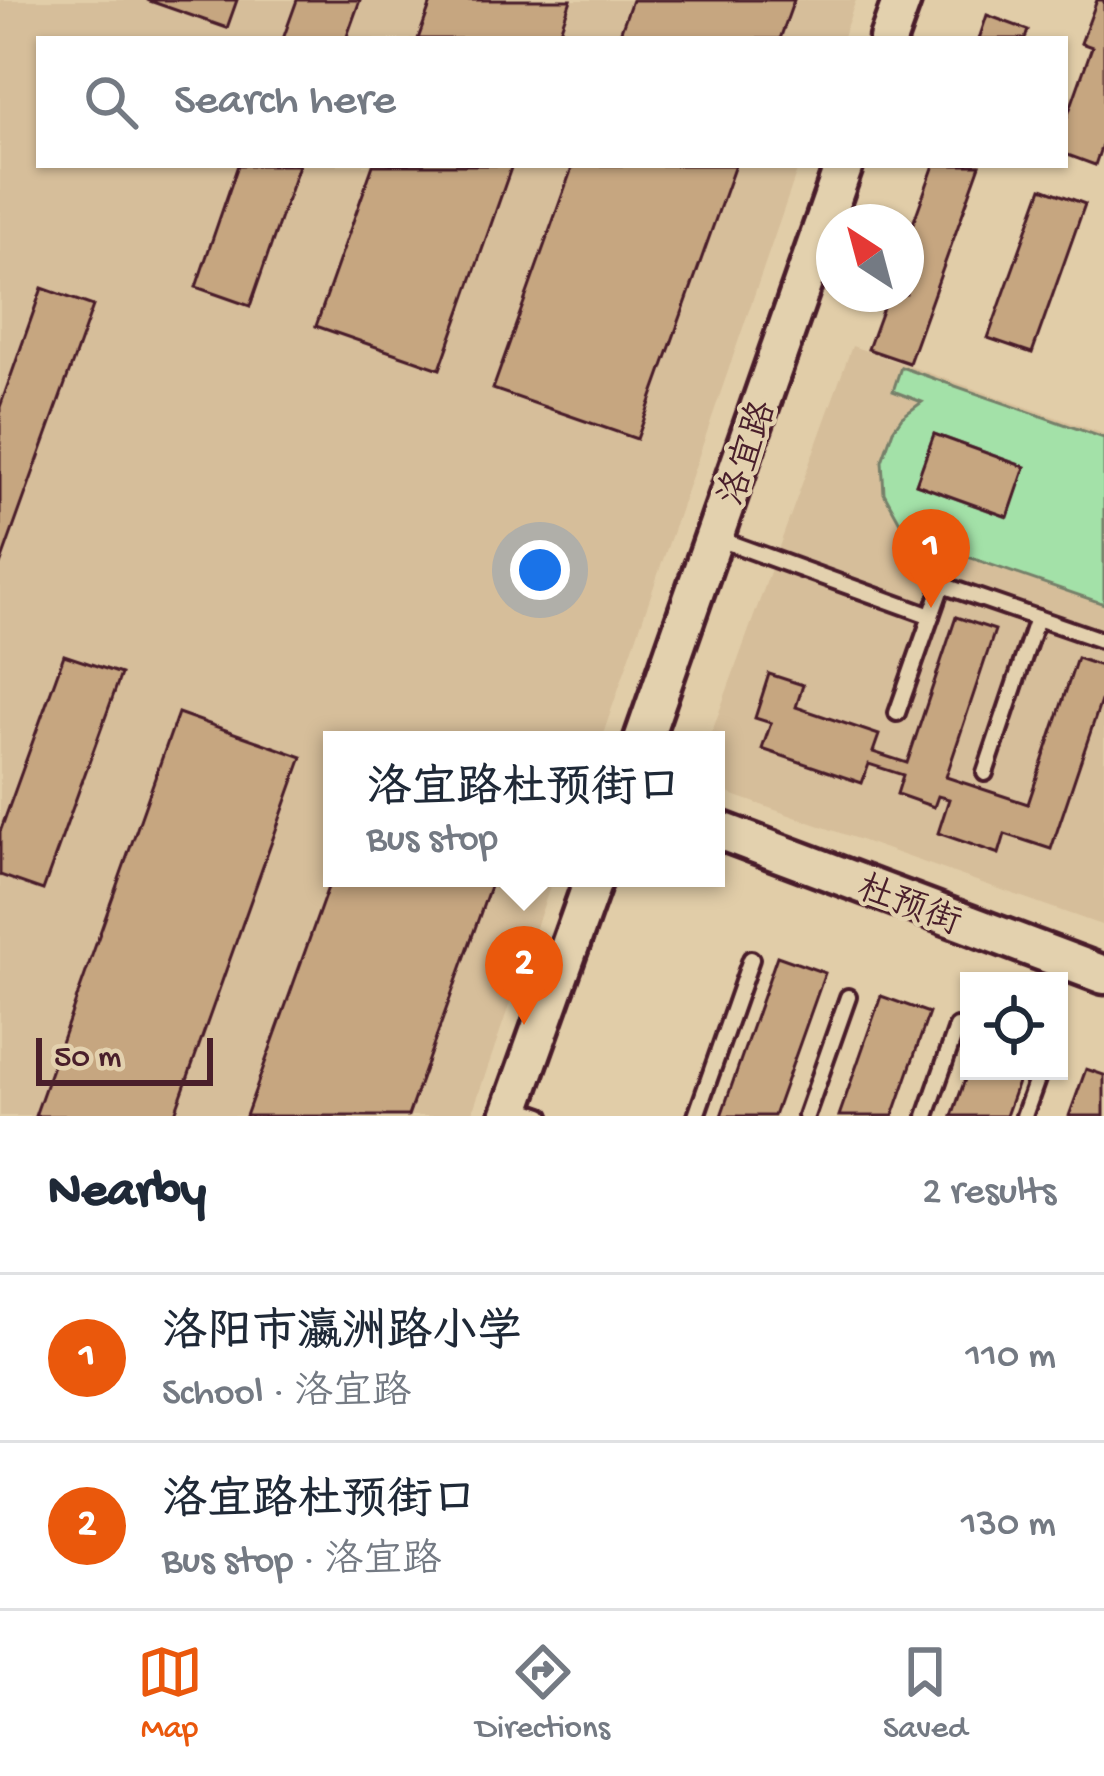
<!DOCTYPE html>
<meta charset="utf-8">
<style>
body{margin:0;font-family:"Gochi Hand","LXGW WenKai TC",sans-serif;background:#f2f2f3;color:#1f2937}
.controls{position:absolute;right:36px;bottom:36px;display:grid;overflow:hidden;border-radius:0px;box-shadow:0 3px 9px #0004}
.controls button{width:108px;height:108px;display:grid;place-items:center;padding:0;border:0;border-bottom:3px solid #e0e1e3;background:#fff;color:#1f2937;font:60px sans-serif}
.compass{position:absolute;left:816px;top:204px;width:108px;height:108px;border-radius:50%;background:#fff;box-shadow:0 3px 9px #0004;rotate:324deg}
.scale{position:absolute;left:36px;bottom:30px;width:177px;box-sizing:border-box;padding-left:12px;border:6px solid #4a1f2b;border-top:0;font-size:33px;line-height:42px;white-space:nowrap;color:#4a1f2b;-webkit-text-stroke:9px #e3d1ae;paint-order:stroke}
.you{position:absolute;left:540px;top:570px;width:42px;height:42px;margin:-30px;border:9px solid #fff;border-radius:50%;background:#1a73e8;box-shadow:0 0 0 18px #1a73e833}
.badge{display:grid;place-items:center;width:78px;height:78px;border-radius:50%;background:#ea580c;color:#fff;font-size:39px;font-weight:700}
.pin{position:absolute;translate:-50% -99px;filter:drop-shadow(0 3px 6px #0008)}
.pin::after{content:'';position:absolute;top:63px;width:42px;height:36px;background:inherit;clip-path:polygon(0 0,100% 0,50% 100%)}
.popup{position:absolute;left:323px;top:731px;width:402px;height:156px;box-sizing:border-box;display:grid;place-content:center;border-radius:0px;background:#fff;filter:drop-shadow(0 3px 9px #0005);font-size:39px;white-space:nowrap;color:#747a83}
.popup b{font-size:45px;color:#1f2937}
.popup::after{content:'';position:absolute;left:50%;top:100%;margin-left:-24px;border:24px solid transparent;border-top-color:#fff}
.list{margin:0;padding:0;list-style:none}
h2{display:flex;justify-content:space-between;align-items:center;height:156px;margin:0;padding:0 48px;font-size:51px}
h2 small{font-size:39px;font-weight:400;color:#747a83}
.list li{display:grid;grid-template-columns:78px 1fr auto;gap:36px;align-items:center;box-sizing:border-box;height:168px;padding:0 48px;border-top:3px solid #e0e1e3}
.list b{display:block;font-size:45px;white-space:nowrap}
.list p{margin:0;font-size:39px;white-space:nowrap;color:#747a83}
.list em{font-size:39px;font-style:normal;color:#747a83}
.icon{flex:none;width:66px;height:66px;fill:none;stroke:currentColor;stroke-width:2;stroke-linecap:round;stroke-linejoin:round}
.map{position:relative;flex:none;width:1104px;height:1116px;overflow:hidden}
.search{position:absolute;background:#fff;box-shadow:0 3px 9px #0004;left:36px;right:36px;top:36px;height:132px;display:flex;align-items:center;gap:30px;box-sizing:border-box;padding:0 42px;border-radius:0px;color:#747a83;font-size:45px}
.sheet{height:492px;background:#fff}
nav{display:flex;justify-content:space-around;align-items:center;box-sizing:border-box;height:168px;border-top:3px solid #e0e1e3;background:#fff;font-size:33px;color:#747a83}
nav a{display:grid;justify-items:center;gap:6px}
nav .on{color:#ea580c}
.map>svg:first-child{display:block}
</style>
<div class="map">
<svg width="1104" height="1116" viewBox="0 0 1104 1116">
<rect width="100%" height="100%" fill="#e1cda8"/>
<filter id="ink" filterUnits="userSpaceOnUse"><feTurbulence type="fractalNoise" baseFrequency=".00833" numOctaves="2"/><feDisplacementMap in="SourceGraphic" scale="24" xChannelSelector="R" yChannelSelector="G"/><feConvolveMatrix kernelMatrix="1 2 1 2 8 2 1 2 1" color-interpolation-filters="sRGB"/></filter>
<g filter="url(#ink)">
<g fill="#d6be9a">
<path d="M 0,0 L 856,0 L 842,39 L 39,39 L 39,165 L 799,165 L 601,740 L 332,740 L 332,878 L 553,878 L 471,1116 L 0,1116 Z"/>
<path d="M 852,346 L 1104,434 L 1104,926 L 716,789 L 716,740 L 709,740 Z"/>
</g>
<path fill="#a3e1a8" stroke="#76806a" stroke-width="3" fill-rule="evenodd" d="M 901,367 L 1104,438 L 1104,604 L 925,542 L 900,522 L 884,493 L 882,461 L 893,430 L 902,417 L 922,402 L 893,391 ZM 934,434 L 1025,467 L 1007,517 L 916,484 Z"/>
<g fill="#c6a680" stroke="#4a1f2b" stroke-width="3">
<path d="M 147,0 L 237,0 L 227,28 Z"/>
<path d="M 297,0 L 360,0 L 346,39 L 283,39 Z"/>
<path d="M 432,0 L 571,0 L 557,39 L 418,39 Z"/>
<path d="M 632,0 L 794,0 L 780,39 L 618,39 Z"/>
<path d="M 1097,0 L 1104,0 L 1104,139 L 1095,165 L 1065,154 L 1065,123 L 1092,47 L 1081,43 Z"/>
<path d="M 987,15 L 1028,30 L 1025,39 L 979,39 Z"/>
<path d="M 238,165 L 299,165 L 250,306 L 196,287 Z"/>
<path d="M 373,165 L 512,165 L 440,369 L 316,326 Z"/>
<path d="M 573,165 L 735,165 L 637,439 L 493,389 Z"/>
<path d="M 934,165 L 980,165 L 909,363 L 868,349 L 888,294 L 906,294 L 906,243 Z"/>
<path d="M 1042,188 L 1085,204 L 1032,353 L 988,338 Z"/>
<path d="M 42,288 L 93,306 L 0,565 L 0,407 Z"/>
<path d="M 934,434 L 1025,467 L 1008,517 L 916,484 Z"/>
<path d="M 956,617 L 995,630 L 946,777 L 1028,804 L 1077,658 L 1104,667 L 1104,692 L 1051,849 L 1005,834 L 999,854 L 938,833 L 949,799 L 938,796 L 934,807 L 897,794 L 903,775 L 869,764 L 862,783 L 762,749 L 771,723 L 755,718 L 769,674 L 803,685 L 796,707 L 879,735 L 873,752 L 907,763 Z"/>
<path d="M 64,655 L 121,674 L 43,890 L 0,875 L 0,832 Z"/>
<path d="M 178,713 L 302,757 L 174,1116 L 35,1116 Z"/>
<path d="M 332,876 L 332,878 L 493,878 L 408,1116 L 246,1116 Z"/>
<path d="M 777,956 L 825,973 L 774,1116 L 721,1116 Z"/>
<path d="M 881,996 L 929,1013 L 893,1116 L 839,1116 Z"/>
<path d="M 969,1068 L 969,1071 L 1022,1071 L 1006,1116 L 952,1116 Z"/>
<path d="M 1086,1069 L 1104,1075 L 1104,1116 L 1069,1116 Z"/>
</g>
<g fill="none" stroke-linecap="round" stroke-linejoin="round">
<g stroke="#4a1f2b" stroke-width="22">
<g id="service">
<path d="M 716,538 L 931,616"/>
<path d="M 897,713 L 942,585 L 1104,641"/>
<path d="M 985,773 L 1037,618"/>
<path d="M 513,1106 L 542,1116"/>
<path d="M 696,1116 L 751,959"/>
<path d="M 806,1116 L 848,997"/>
<path d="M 926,1116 L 957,1027"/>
<path d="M 1024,1116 L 1040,1071"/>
</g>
</g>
<g stroke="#4a1f2b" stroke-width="45">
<g id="tertiary">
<path d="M 888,39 L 902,0"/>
<path d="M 643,740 L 844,165"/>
<path d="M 716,829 L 1104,975"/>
<path d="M 509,1116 L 594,878"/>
</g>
</g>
<use href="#service" stroke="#e3d1ae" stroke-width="14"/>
<use href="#tertiary" stroke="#e3d1ae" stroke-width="36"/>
</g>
</g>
<g text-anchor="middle" stroke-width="9" stroke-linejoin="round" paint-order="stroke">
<g font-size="36" fill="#4a1f2b" stroke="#e3d1ae">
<text transform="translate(744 452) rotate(-71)" y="13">洛宜路</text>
<text transform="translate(910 902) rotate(21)" y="13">杜预街</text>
</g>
</g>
</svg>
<div class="controls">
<button><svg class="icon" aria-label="locate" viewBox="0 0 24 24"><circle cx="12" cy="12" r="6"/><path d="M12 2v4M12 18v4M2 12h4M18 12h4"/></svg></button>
</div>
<svg class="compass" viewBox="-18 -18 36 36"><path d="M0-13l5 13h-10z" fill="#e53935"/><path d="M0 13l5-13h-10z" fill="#747a83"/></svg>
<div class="scale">50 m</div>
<div class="you"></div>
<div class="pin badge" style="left:931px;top:608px">1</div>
<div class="pin badge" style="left:524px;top:1025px">2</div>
<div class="popup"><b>洛宜路杜预街口</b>Bus stop</div>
<div class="search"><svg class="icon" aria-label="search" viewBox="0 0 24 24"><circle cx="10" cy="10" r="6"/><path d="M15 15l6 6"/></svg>Search here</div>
</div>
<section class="sheet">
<h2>Nearby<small>2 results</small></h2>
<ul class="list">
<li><span class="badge">1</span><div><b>洛阳市瀛洲路小学</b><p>School · 洛宜路</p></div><em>110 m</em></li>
<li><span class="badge">2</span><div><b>洛宜路杜预街口</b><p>Bus stop · 洛宜路</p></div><em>130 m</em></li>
</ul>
</section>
<nav>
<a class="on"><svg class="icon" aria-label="map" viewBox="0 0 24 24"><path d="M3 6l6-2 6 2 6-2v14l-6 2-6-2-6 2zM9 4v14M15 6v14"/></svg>Map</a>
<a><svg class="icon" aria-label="directions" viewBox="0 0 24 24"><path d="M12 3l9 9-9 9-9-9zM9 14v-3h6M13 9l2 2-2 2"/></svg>Directions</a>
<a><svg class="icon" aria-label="saved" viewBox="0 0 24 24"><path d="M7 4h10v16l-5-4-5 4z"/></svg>Saved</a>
</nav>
